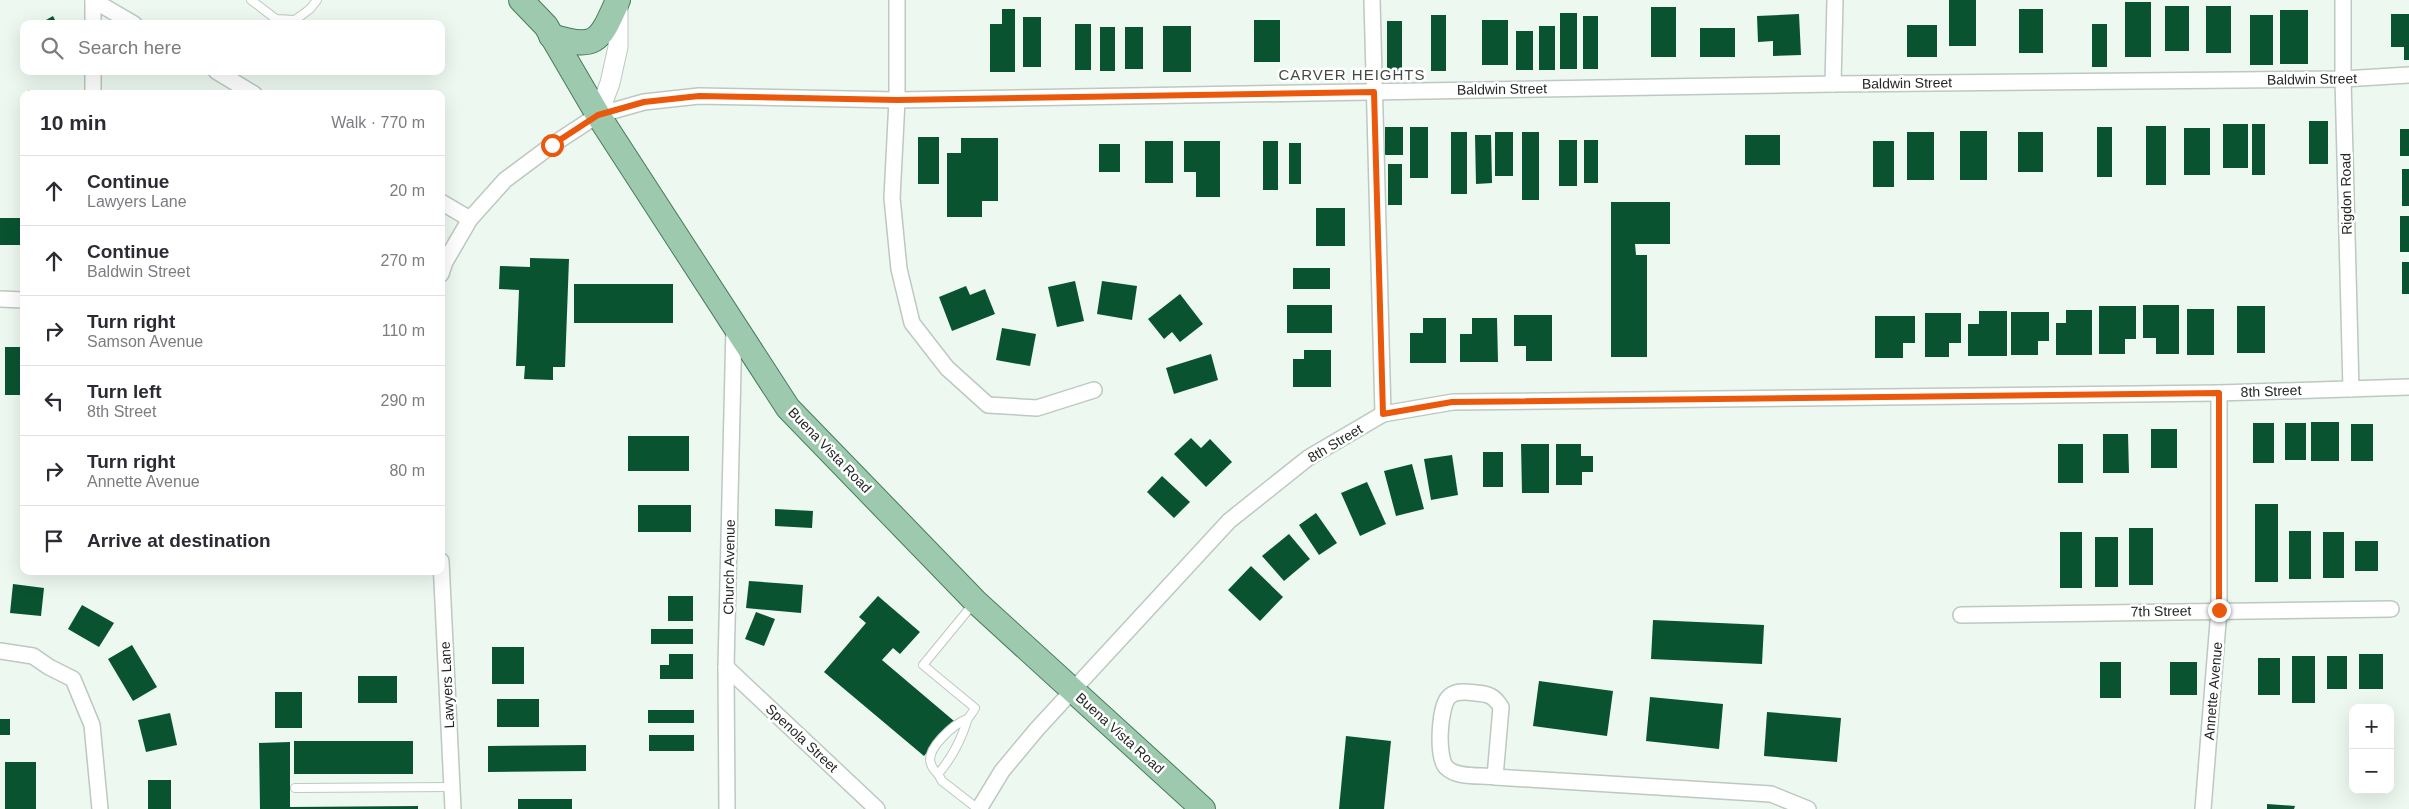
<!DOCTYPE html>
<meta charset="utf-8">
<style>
body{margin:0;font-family:Arial,sans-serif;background:#f7f7f7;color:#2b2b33}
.controls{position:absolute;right:15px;bottom:15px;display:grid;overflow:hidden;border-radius:10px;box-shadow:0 5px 20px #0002}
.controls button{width:45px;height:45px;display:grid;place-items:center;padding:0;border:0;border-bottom:1px solid #e1e1e2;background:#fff;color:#2b2b33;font:25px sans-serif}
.stop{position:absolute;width:15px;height:15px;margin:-11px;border:4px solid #ea580c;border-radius:50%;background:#fff}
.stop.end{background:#ea580c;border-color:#fff;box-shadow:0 1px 5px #0008}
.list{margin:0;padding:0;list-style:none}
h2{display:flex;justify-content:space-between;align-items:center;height:65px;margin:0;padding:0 20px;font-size:21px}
h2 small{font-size:16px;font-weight:400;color:#7c7c81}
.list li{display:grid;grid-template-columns:32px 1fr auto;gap:15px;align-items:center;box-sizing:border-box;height:70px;padding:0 20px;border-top:1px solid #e1e1e2}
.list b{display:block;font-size:19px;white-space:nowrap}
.list p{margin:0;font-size:16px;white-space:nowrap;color:#7c7c81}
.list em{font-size:16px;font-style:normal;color:#7c7c81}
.icon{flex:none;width:28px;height:28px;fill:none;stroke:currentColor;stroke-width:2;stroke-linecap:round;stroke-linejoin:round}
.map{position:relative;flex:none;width:2409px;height:809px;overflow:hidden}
.search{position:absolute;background:#fff;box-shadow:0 5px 20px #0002;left:20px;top:20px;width:425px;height:55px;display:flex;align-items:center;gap:12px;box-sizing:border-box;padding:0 18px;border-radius:10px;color:#7c7c81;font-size:19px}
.panel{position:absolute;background:#fff;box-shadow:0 5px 20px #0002;left:20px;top:90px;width:425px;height:485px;border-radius:10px}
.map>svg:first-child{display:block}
</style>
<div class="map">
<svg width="2409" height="809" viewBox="0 0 2409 809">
<rect width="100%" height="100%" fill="#ecf8f0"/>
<g fill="#095330">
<rect x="1949" y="0" width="27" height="46"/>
<rect x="2125" y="2" width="26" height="55"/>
<rect x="2165" y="6" width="24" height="45"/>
<rect x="2206" y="6" width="25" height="47"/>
<rect x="1651" y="7" width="25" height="50"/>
<path d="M 1002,9 L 1015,9 L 1015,72 L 990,72 L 990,24 L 1002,24 Z"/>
<rect x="2019" y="9" width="24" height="44"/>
<rect x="2280" y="10" width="28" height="54"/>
<rect x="1560" y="13" width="17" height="56"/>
<path d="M 1799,14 L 1801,55 L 1773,56 L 1773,41 L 1758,42 L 1757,16 Z"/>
<path d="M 2391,14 L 2409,14 L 2409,60 L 2404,60 L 2404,47 L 2391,47 Z"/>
<rect x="1431" y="15" width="15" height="56"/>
<rect x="2250" y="15" width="23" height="50"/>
<path d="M 53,16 L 57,24 L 39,24 Z"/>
<rect x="1583" y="16" width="15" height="53"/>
<rect x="1023" y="17" width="18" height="50"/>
<rect x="1254" y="20" width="26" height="42"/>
<rect x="1482" y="20" width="26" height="45"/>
<rect x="1387" y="21" width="15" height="51"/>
<rect x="1075" y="24" width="16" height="46"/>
<rect x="2092" y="24" width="15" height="43"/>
<rect x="1907" y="25" width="30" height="32"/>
<rect x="1163" y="26" width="28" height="46"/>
<rect x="1539" y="26" width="16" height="44"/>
<rect x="1100" y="27" width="15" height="44"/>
<rect x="1125" y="27" width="18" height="42"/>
<rect x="1700" y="28" width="35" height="29"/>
<rect x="1516" y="31" width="17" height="39"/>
<rect x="28" y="90" width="35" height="4"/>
<rect x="2309" y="121" width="19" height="43"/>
<rect x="2223" y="124" width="25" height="44"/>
<rect x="2252" y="124" width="13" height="51"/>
<rect x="2146" y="126" width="20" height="59"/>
<rect x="1385" y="127" width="18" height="28"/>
<rect x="1410" y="127" width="18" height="51"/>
<rect x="2097" y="127" width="15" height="50"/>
<rect x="2184" y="128" width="26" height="47"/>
<rect x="2400" y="129" width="9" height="27"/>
<rect x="1960" y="131" width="27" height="49"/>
<rect x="1451" y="132" width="16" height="62"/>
<rect x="1495" y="132" width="18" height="44"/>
<rect x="1522" y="132" width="17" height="68"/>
<rect x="1907" y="132" width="27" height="48"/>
<rect x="2018" y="132" width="25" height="40"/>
<path d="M 1475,135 L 1491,135 L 1492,183 L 1476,184 Z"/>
<rect x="1745" y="135" width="35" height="30"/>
<rect x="918" y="137" width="21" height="47"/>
<path d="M 961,138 L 998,138 L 998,201 L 982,201 L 982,217 L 947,217 L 947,153 L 961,153 Z"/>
<rect x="1559" y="140" width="18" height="46"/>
<rect x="1584" y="140" width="14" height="43"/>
<rect x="1145" y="141" width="28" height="42"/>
<path d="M 1184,141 L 1220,141 L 1220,197 L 1196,197 L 1196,172 L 1184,172 Z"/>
<rect x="1263" y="141" width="15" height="49"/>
<rect x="1873" y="141" width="21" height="46"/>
<rect x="1289" y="143" width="12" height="41"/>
<rect x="1099" y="144" width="21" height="28"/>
<rect x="1388" y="164" width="14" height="41"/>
<rect x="2402" y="169" width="7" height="37"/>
<path d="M 1611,202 L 1670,202 L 1670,244 L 1635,244 L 1636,255 L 1647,255 L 1647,357 L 1611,357 Z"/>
<rect x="1316" y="208" width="29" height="38"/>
<rect x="2400" y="216" width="9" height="36"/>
<rect x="0" y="218" width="24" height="27"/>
<path d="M 530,258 L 569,259 L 565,367 L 553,367 L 553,380 L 524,379 L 525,366 L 516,366 L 519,290 L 499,289 L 500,266 L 530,267 Z"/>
<rect x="2402" y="262" width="7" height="32"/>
<rect x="1293" y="268" width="37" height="21"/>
<path d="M 1075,281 L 1084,321 L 1057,327 L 1048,287 Z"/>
<path d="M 1102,281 L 1137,286 L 1132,320 L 1097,314 Z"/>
<rect x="574" y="284" width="99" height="39"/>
<path d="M 966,286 L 970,295 L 985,289 L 995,314 L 952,331 L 939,297 Z"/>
<path d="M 1180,294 L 1203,324 L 1180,342 L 1172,332 L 1164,339 L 1148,319 Z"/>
<rect x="1287" y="305" width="45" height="28"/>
<path d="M 2143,305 L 2179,305 L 2179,354 L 2156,354 L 2156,338 L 2143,338 Z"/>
<path d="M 2099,306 L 2136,306 L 2136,339 L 2125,339 L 2125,354 L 2099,354 Z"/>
<rect x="2237" y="306" width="28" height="47"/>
<rect x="2187" y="309" width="27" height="46"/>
<path d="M 2066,310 L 2092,310 L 2092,355 L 2056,355 L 2056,323 L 2066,323 Z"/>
<path d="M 1979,311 L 2007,311 L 2007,356 L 1968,356 L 1968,324 L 1979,324 Z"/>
<path d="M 2011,312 L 2049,312 L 2049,341 L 2038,341 L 2038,355 L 2011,355 Z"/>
<path d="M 1925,313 L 1961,313 L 1961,343 L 1949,343 L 1949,357 L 1925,357 Z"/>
<path d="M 1514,315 L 1552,315 L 1552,361 L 1526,361 L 1526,346 L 1514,346 Z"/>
<path d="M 1875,316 L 1915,316 L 1915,343 L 1903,343 L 1903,358 L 1875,358 Z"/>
<path d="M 1423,318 L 1446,318 L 1446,363 L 1410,363 L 1410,333 L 1423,333 Z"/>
<path d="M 1472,318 L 1497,318 L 1498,362 L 1460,362 L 1460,334 L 1472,334 Z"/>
<path d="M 1002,328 L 1036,334 L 1030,366 L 996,360 Z"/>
<rect x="5" y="347" width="19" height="48"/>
<path d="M 1304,350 L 1331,350 L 1331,387 L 1293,387 L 1293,359 L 1304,359 Z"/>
<path d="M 1211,354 L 1218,380 L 1174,394 L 1166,368 Z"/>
<rect x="2311" y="422" width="28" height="39"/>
<rect x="2253" y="423" width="21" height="40"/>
<rect x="2285" y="423" width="21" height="37"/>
<rect x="2351" y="424" width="22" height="37"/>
<rect x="2151" y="429" width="26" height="39"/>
<path d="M 2103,434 L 2128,434 L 2129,473 L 2103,473 Z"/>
<rect x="628" y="436" width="61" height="35"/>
<path d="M 1191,438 L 1201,448 L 1210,439 L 1232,462 L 1206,487 L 1174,454 Z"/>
<path d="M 1521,444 L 1549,444 L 1549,493 L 1522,493 Z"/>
<path d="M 1556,444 L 1581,444 L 1581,456 L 1593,456 L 1593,472 L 1582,472 L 1582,485 L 1556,485 Z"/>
<rect x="2058" y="444" width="25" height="39"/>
<rect x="1483" y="452" width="20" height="35"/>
<path d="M 1452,455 L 1458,495 L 1431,500 L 1424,459 Z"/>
<path d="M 1412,464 L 1424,509 L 1396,516 L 1384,471 Z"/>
<path d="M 1162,476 L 1190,502 L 1174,518 L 1147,492 Z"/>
<path d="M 1367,482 L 1386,524 L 1360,536 L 1341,493 Z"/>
<rect x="2255" y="504" width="23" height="78"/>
<rect x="638" y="505" width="53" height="27"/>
<path d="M 775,509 L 813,511 L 812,528 L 775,526 Z"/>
<path d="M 1316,513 L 1337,543 L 1319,555 L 1299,525 Z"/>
<rect x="2129" y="528" width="24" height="57"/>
<rect x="2289" y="531" width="22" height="48"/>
<rect x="2060" y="532" width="22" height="56"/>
<rect x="2323" y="532" width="21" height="46"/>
<path d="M 1289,534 L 1310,559 L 1284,581 L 1262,556 Z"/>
<rect x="2095" y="537" width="23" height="50"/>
<rect x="2355" y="541" width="23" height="30"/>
<path d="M 1251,566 L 1283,597 L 1260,621 L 1228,590 Z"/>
<path d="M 749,581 L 803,585 L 801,613 L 746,608 Z"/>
<path d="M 13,584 L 44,588 L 41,616 L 10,613 Z"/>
<rect x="668" y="596" width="25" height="25"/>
<path d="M 878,596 L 920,632 L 900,654 L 893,648 L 882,660 L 954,721 L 924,756 L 824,672 L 866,623 L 859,617 Z"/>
<path d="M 82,605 L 114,623 L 99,647 L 68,629 Z"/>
<path d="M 756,612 L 775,619 L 764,646 L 745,639 Z"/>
<path d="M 1653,620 L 1764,625 L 1762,664 L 1651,659 Z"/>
<rect x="651" y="629" width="42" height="15"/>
<path d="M 132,645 L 157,687 L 133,701 L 108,659 Z"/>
<rect x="492" y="647" width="32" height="37"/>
<path d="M 669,654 L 693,654 L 693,679 L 660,679 L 660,665 L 669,665 Z"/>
<rect x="2359" y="654" width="24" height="35"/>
<rect x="2292" y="656" width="23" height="47"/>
<rect x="2327" y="656" width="20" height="33"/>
<rect x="2258" y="658" width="22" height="37"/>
<rect x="2100" y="662" width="21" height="36"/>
<rect x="2170" y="662" width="27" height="33"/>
<rect x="358" y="676" width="39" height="27"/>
<path d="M 1539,681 L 1613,691 L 1607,736 L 1533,726 Z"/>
<rect x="275" y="692" width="27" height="36"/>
<path d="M 1650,697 L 1723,704 L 1719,749 L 1646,741 Z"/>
<rect x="497" y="699" width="42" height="28"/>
<rect x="648" y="710" width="46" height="13"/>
<path d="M 1767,712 L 1841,718 L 1837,762 L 1764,756 Z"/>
<path d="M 170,713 L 177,745 L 146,752 L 138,720 Z"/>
<rect x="0" y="719" width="10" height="16"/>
<rect x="649" y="735" width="45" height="16"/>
<path d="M 1346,736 L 1391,741 L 1384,809 L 1339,809 Z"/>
<rect x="294" y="741" width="119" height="33"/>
<path d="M 290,742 L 290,807 L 418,806 L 418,809 L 260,809 L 259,743 Z"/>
<path d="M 586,745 L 586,771 L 488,772 L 488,746 Z"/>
<rect x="5" y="762" width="31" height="47"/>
<rect x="148" y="780" width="23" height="29"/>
<rect x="518" y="799" width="54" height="10"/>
<path d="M 2267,804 L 2295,806 L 2294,809 L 2267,809 Z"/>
</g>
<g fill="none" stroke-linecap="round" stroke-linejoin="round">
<g stroke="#bdc8c0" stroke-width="10">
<g id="service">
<path d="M 251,0 L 276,19 L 295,20 L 310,9 L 317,0"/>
<path d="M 974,603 L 923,665 L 975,708 C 973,713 968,717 967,721 C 961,740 951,759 938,774 L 942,781 L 978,809"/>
<path d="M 938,774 C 935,771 932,768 931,764 C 925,749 954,724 967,719"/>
<path d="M 295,788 L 452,787"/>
</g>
</g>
<g stroke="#bdc8c0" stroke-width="18">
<g id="minor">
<path d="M 93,0 L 134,24"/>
<path d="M 93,0 L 93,24"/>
<path d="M 897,0 L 897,100 L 892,198 L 899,269 L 912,323 L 947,368 L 988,405 L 1037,408 L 1094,390"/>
<path d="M 1372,0 L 1383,414"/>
<path d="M 2343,0 L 2343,79 L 2351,389"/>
<path d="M 93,71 L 93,94"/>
<path d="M 216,71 L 254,94"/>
<path d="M 1833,84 L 1835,0"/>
<path d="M 441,202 L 470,219"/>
<path d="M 441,274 L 445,262 L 470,219 L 505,180 L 552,145 L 598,115 L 644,102 L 699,96 L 897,100 L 1833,84 L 2343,79 L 2409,75"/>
<path d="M 0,299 L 24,300"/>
<path d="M 441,561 L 453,809"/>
<path d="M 1961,615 L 2391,609"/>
<path d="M 0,651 L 33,656 L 49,667 L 73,679 L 92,725 L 100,809"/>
<path d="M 726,667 L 877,809"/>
<path d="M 1495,777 L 1501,707 C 1494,696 1489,694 1476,693 C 1468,692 1457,690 1450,696 C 1439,704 1436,759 1447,768 C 1457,778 1481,775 1495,777 L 1771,794 L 1808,809"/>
<path d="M 727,809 L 726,667 L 734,326"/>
<path d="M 979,809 L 1002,771 L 1037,729 L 1229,521 L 1308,458 L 1383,414 L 1453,402 L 2219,393 L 2409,387"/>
<path d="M 2203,809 L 2219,610 L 2219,393"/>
</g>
</g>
<g stroke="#bdc8c0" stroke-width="21">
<path id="tertiary" d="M 598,115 L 610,83 L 618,47 L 618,4"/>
</g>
<g stroke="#487a5c" stroke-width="26">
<g id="primary">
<path d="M 521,0 L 546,26 L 598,115 L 788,408 L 976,602 L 1203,809"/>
<path d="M 551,36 C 598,51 600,40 618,0"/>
</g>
</g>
<use href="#service" stroke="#fff" stroke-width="8"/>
<use href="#minor" stroke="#fff" stroke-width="15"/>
<use href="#tertiary" stroke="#fff" stroke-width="19"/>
<use href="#primary" stroke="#9dcaaf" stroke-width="24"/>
</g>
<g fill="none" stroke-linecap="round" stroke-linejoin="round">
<path stroke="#ea580c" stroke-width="6" d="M 552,145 L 598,115 L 644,102 L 699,96 L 897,100 L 1374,92 L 1383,414 L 1452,402 L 2219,393 L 2219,610"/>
</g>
<g text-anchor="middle" stroke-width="5" stroke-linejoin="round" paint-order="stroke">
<g font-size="14" fill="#242825" stroke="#fff">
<text transform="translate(2312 79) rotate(-1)" y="5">Baldwin Street</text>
<text transform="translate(1907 83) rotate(-1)" y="5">Baldwin Street</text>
<text transform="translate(1502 89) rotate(-1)" y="5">Baldwin Street</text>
<text transform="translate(2346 194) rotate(-91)" y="5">Rigdon Road</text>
<text transform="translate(2271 391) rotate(-2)" y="5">8th Street</text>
<text transform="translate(1335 443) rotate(-31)" y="5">8th Street</text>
<text transform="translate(830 450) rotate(46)" y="5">Buena Vista Road</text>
<text transform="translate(729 567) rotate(-89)" y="5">Church Avenue</text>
<text transform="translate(2161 611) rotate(-1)" y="5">7th Street</text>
<text transform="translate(447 685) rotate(-93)" y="5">Lawyers Lane</text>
<text transform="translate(2213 691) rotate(-85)" y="5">Annette Avenue</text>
<text transform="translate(1120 733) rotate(42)" y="5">Buena Vista Road</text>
<text transform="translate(802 738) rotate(43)" y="5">Spenola Street</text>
</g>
<g font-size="15" letter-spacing="1" fill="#424c45" stroke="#fff">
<text x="1352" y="80">CARVER HEIGHTS</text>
</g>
</g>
</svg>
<div class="controls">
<button>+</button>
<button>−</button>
</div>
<div class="stop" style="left:552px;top:145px"></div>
<div class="stop end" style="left:2219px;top:610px"></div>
<div class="search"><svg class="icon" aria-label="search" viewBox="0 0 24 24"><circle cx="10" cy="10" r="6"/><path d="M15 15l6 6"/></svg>Search here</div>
<section class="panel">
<h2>10 min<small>Walk · 770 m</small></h2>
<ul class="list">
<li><svg class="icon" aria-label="ahead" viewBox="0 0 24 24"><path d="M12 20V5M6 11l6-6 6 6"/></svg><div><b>Continue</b><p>Lawyers Lane</p></div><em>20 m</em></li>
<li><svg class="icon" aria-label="ahead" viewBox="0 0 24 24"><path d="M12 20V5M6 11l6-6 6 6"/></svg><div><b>Continue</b><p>Baldwin Street</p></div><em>270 m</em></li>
<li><svg class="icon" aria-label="right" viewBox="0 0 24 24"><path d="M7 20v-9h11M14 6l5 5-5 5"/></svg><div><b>Turn right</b><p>Samson Avenue</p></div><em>110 m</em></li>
<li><svg class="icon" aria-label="left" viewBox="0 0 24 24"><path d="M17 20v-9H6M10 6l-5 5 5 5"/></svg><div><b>Turn left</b><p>8th Street</p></div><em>290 m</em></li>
<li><svg class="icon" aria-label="right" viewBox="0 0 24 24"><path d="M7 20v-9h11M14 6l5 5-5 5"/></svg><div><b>Turn right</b><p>Annette Avenue</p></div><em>80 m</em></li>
<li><svg class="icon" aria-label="arrive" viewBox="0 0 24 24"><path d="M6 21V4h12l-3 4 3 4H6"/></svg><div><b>Arrive at destination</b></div></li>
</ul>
</section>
</div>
